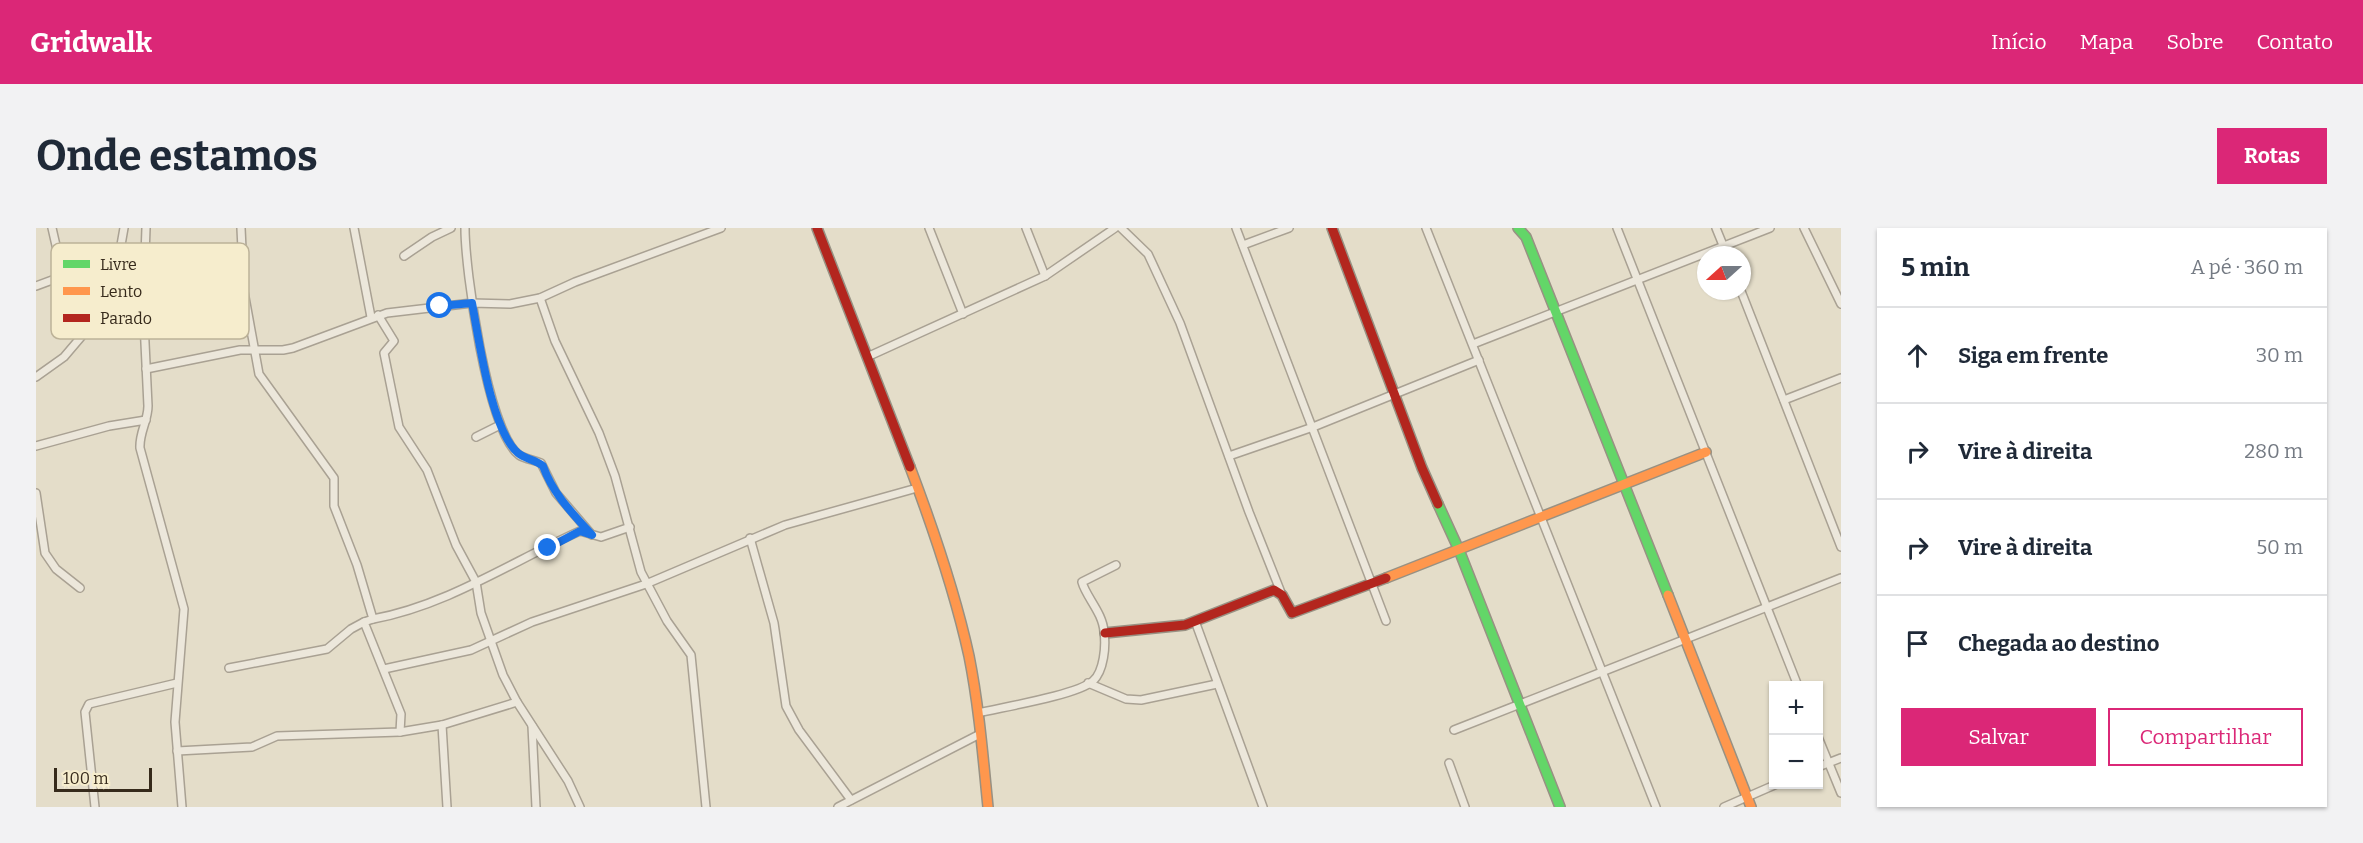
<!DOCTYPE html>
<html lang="pt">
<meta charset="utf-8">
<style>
body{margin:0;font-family:Bitter,serif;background:#f2f2f3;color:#1f2937}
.controls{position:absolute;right:18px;bottom:18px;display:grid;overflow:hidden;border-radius:0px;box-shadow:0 2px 4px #0004}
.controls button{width:54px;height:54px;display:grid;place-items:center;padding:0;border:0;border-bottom:2px solid #e0e1e3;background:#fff;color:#1f2937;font:30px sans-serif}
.compass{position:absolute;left:1661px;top:18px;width:54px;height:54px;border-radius:50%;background:#fff;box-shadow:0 2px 4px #0004;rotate:249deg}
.scale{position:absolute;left:18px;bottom:15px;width:98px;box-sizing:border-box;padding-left:6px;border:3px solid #362a1b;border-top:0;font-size:16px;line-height:21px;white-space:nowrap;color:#362a1b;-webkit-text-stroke:4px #f6edcd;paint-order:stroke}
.stop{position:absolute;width:18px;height:18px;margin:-14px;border:4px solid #1a73e8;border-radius:50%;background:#fff}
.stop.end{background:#1a73e8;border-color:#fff;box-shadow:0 2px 6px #0008}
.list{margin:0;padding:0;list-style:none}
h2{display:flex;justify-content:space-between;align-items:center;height:78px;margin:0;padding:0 24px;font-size:26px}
h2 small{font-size:20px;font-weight:400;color:#747a83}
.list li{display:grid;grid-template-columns:39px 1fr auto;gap:18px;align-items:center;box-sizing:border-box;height:96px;padding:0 24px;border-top:2px solid #e0e1e3}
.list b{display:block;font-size:22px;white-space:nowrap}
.list em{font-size:20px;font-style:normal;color:#747a83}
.actions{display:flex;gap:12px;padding:18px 24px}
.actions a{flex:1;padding:14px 0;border:2px solid #db2777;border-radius:0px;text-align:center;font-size:21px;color:#db2777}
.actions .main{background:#db2777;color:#fff}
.icon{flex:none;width:33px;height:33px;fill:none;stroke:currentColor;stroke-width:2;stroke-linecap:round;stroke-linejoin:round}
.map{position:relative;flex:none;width:1805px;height:579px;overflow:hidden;border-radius:0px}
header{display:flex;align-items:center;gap:36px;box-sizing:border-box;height:84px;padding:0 30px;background:#db2777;color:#fff}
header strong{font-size:28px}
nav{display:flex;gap:33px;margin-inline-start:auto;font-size:21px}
.intro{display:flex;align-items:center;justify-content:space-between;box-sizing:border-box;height:144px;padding:0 36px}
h1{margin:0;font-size:42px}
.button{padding:15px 27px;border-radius:0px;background:#db2777;color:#fff;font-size:21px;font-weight:700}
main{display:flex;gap:36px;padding:0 36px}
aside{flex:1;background:#fff;border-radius:0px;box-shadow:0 2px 4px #0004}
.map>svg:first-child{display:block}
</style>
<header>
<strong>Gridwalk</strong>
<nav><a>Início</a><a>Mapa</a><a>Sobre</a><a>Contato</a></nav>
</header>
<div class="intro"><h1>Onde estamos</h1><a class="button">Rotas</a></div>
<main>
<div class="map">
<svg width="1805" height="579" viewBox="0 0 1805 579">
<rect width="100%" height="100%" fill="#e4ddc9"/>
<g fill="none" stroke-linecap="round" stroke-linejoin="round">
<g stroke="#a9a193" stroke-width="10">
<g id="street">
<path d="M 110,0 L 109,28 L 117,69 L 108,94 L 112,178 C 112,193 103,205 104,220 L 148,381 L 139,494 L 146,579"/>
<path d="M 205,0 L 208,64 L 223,146 L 298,250 L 298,278 L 321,337 L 337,391 L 328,394 L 365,486 L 364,504"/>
<path d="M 318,0 L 335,89"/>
<path d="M 429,0 C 429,41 451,203 483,227 C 489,231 498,232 505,235 L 520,265 L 556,307"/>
<path d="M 893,0 L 927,86"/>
<path d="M 990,0 L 1009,48"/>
<path d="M 1085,0 L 1112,26 L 1144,95 L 1213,284 L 1246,367"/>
<path d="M 1200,0 L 1350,393"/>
<path d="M 1390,0 L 1620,579"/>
<path d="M 1581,0 L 1762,458"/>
<path d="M 1680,0 L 1691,27"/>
<path d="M 1768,0 L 1805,76"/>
<path d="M 1207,17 L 1253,0"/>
<path d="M 368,28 L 396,9 L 415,0"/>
<path d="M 0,58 L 27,48 L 16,0"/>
<path d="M 1705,63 L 1805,319"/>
<path d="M 504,70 L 519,113 L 563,205 L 579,248 L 605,344 L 631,393 L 655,427 L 670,579"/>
<path d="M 342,87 L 358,113 L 348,125 L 363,199 L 391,242 L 420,317 L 440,354 L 445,385 L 467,447 L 481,474 L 532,553 L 544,579"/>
<path d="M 52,88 L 95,82 L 112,83"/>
<path d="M 1437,116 L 1734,0"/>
<path d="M 831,129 L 1009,48 L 1079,0"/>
<path d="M 110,141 L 204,122 L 247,122 L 257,120 L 351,85 L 436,75 L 474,76 L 504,70 L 539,54 L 685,0"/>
<path d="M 0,149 L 28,129 L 45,109 L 55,82 L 82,34 L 88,0"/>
<path d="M 1748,172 L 1805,150"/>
<path d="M 440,209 L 464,197"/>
<path d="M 0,218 L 73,198 L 110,192"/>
<path d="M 1193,228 L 1277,199 L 1443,132"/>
<path d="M 0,265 L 9,325 L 20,341 L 44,360"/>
<path d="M 714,310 L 738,395 L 750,478 L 763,502 L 815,572"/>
<path d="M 337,391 C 412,377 475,334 544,303 L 565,309 L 594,299"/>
<path d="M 1159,393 L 1227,579"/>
<path d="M 193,440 L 291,421 L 315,401 L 328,394"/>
<path d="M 348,441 L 435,422 L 496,394 L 610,356 L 749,297 L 881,260"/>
<path d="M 1052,455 L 1090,471 L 1105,472 L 1181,456"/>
<path d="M 942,485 C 967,479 1041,467 1057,453 C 1068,443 1070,418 1068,404 C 1067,385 1050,369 1046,354 L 1080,337"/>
<path d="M 406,497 L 411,579"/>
<path d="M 496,498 L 500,579"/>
<path d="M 1418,502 L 1805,350"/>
<path d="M 1782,509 L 1805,565"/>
<path d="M 141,523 L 216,519 L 241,508 L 364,504 L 406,497 L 481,474"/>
<path d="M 1413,535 L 1429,579"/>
<path d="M 1782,539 L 1805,530"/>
<path d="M 59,579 L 49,484 L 53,476 L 141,455"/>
<path d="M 802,579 L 944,506"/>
<path d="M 1688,579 L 1741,556"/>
</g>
</g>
<g stroke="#989183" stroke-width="12">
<g id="fast">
<path d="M 1482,0 L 1490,9 L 1632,367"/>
<path d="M 1402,276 L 1423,322 L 1524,579"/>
</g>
</g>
<g stroke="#989183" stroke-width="12">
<g id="slow">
<path d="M 874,239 C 897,300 919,364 933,428 C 943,478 947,529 952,579"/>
<path d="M 1350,350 L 1670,224"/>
<path d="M 1632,367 L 1715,579"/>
</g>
</g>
<g stroke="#989183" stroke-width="12">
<g id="jam">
<path d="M 781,0 L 874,239"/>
<path d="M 1296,0 L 1386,240 L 1402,276"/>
<path d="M 1069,405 L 1149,397 L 1238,362 L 1246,367 L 1256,385 L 1350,350"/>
</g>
</g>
<use href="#street" stroke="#ece7db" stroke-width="7"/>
<use href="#fast" stroke="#63d668" stroke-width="9"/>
<use href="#slow" stroke="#ff974d" stroke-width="9"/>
<use href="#jam" stroke="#b3261e" stroke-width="9"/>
</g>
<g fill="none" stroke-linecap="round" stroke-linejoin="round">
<path stroke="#1a73e8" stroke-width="8" d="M 404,78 L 436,75 C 443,111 455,202 482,225 C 489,231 500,232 507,238 C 517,266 536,285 556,307 L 544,303 L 512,320"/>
</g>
<rect x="15" y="15" width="198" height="96" rx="9" fill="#f6edcd" stroke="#bcb298" stroke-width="1.5"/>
<rect x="27" y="32" width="27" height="8" fill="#63d668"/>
<rect x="27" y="59" width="27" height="8" fill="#ff974d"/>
<rect x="27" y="86" width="27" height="8" fill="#b3261e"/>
<g font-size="16" fill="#362a1b">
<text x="64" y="42">Livre</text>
<text x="64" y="69">Lento</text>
<text x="64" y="96">Parado</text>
</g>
</svg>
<div class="controls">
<button>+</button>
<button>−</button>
</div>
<svg class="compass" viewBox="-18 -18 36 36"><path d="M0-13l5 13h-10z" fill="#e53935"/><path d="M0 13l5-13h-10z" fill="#747a83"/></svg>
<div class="scale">100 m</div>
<div class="stop" style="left:404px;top:78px"></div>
<div class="stop end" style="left:512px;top:320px"></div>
</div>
<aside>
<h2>5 min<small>A pé · 360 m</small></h2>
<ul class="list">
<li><svg class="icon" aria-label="ahead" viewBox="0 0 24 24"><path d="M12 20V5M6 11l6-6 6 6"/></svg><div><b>Siga em frente</b></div><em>30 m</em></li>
<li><svg class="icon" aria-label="right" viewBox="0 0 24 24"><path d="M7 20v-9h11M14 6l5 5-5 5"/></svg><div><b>Vire à direita</b></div><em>280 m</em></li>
<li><svg class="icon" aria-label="right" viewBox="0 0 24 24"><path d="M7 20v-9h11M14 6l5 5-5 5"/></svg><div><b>Vire à direita</b></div><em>50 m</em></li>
<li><svg class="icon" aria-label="arrive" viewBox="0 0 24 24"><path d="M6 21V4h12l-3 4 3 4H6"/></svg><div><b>Chegada ao destino</b></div></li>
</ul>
<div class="actions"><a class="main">Salvar</a><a>Compartilhar</a></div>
</aside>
</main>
